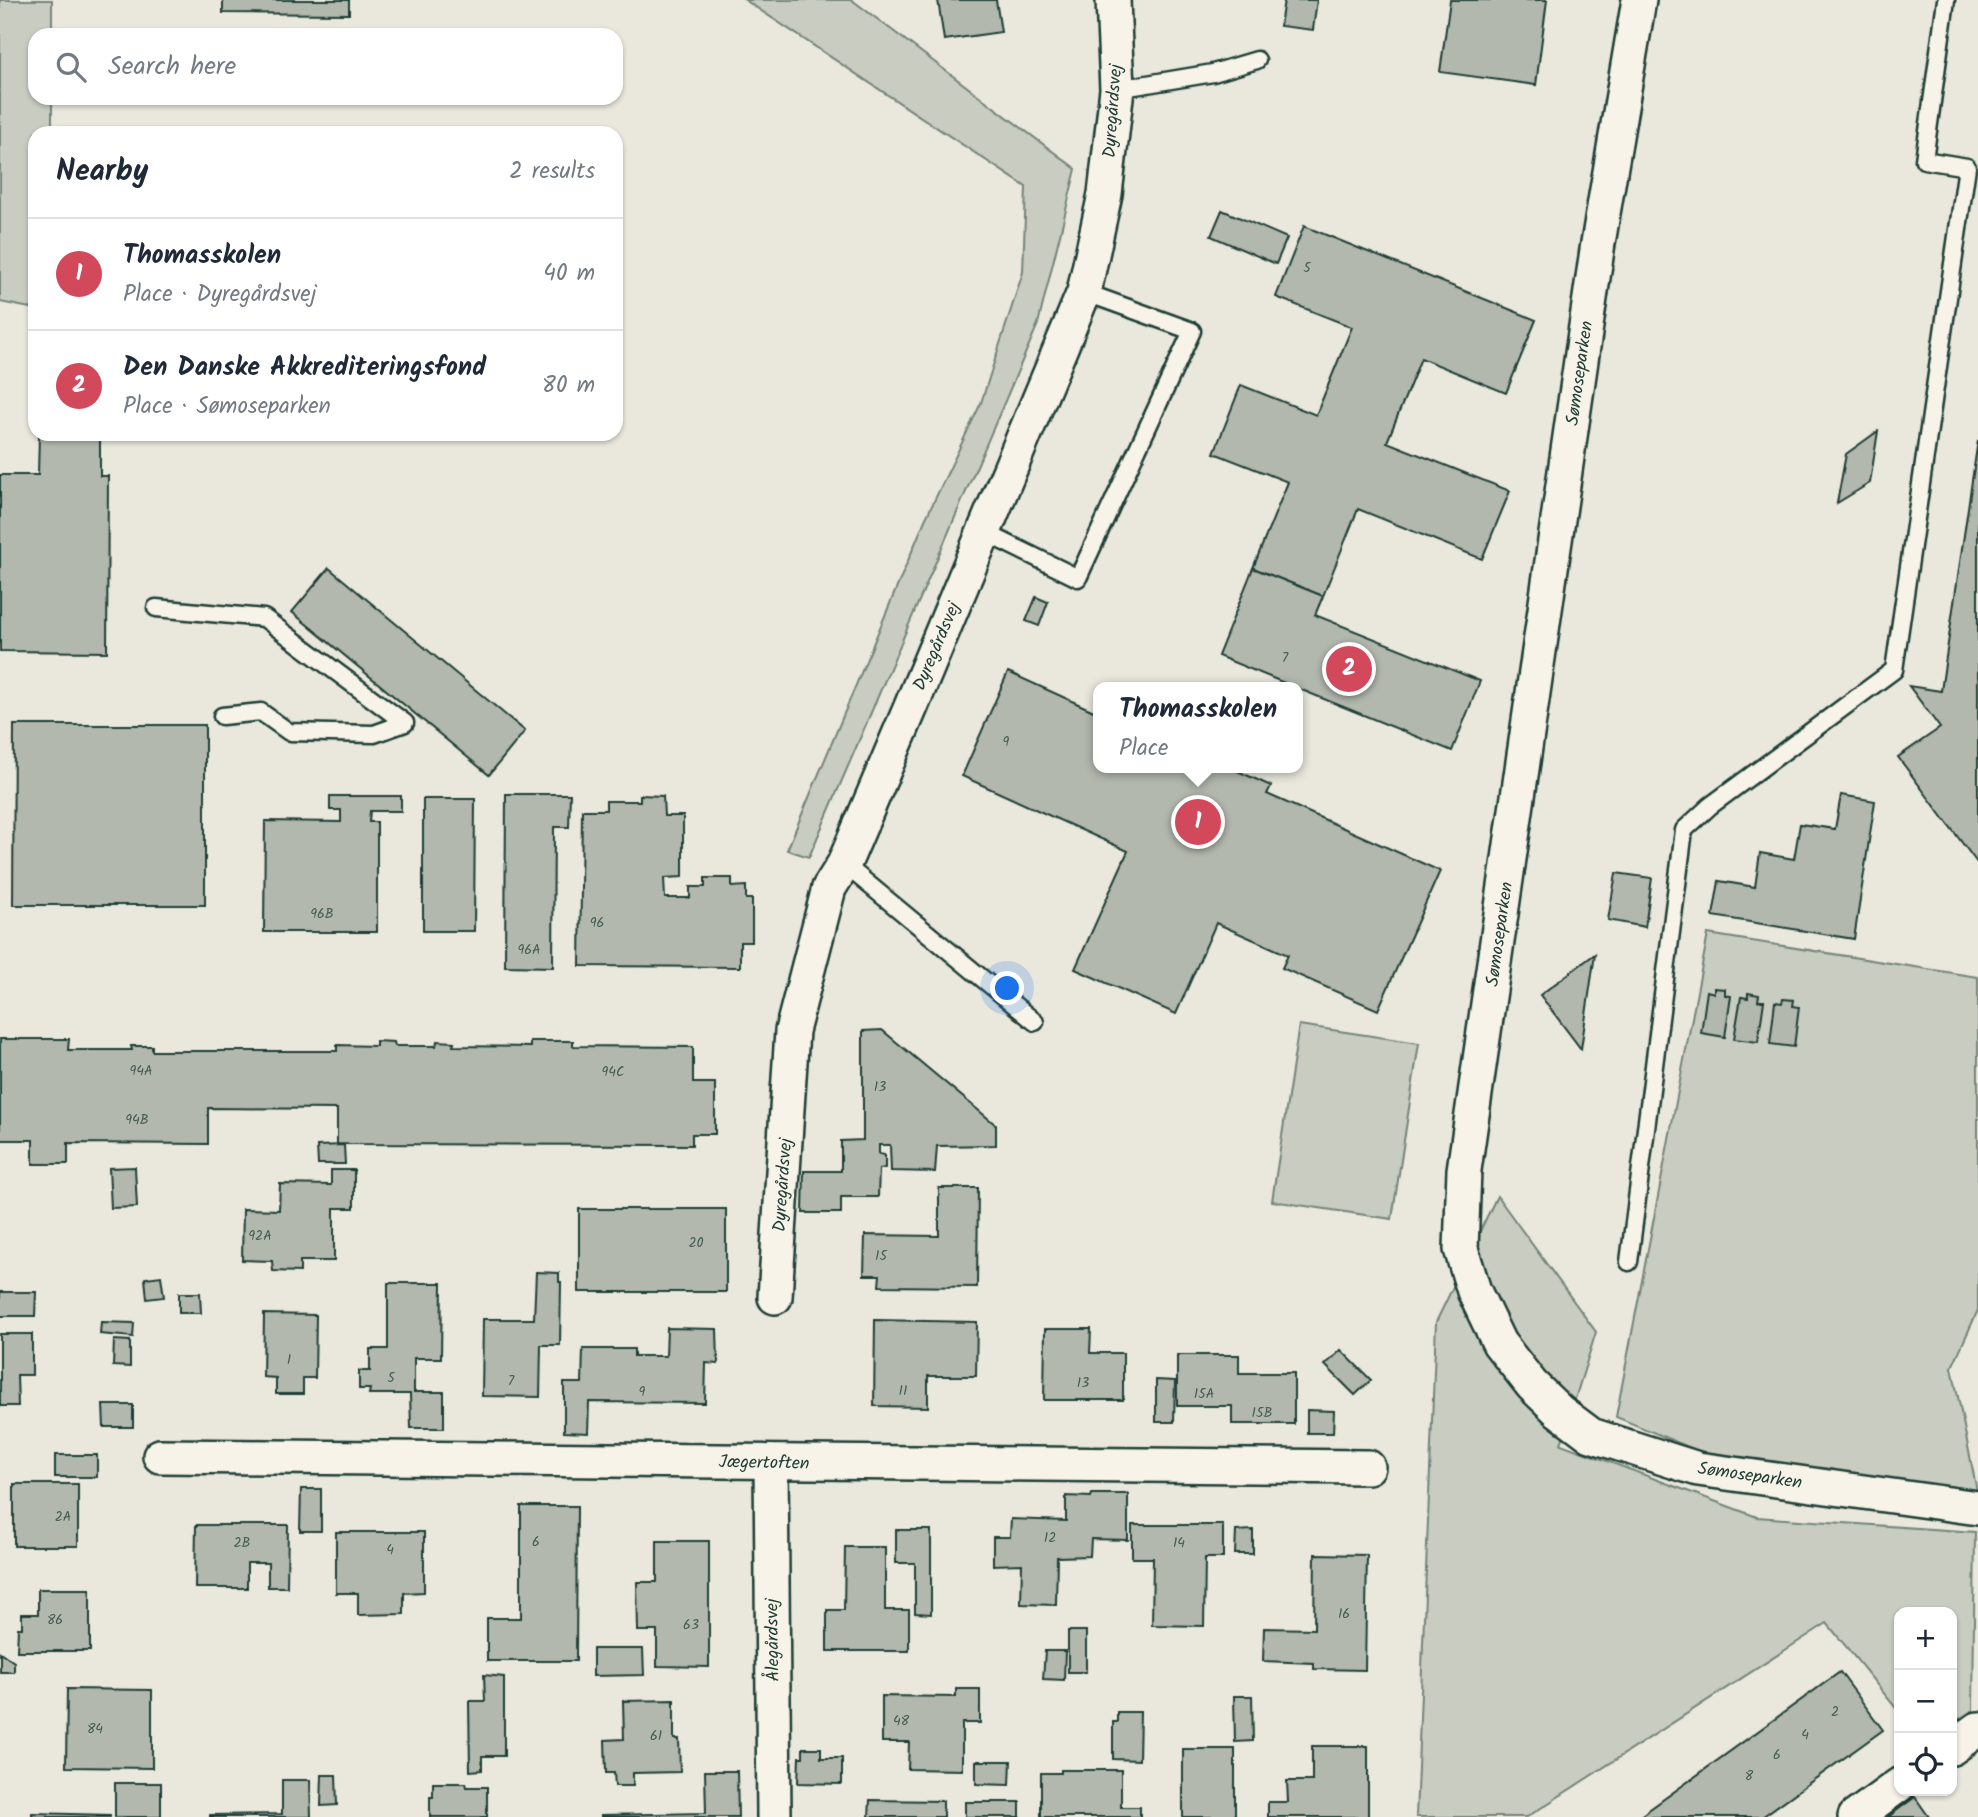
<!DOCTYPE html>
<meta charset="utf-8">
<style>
body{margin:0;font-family:Kalam,sans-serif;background:#f6f6f7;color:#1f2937}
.controls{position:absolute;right:21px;bottom:21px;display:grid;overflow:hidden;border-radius:14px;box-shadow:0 2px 5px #0004}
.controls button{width:63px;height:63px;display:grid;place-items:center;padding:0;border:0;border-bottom:2px solid #e0e1e3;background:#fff;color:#1f2937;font:35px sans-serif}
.you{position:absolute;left:1008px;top:989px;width:24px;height:24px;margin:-18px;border:5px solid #fff;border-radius:50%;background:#1a73e8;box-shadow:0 0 0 10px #1a73e833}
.badge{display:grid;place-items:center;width:46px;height:46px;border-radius:50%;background:#d1495b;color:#fff;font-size:23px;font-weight:700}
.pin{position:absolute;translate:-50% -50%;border:4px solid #fff;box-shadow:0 2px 7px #0006}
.popup{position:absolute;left:1093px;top:682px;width:210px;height:91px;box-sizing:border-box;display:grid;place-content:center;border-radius:14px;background:#fff;filter:drop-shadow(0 2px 5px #0005);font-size:23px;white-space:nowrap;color:#747a83}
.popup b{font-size:26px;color:#1f2937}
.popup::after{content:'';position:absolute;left:50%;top:100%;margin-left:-14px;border:14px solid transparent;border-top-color:#fff}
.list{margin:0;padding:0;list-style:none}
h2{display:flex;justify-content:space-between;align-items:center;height:91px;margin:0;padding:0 28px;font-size:30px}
h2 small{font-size:23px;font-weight:400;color:#747a83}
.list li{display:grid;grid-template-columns:46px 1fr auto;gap:21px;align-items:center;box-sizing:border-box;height:112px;padding:0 28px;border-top:2px solid #e0e1e3}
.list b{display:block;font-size:26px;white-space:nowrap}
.list p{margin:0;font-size:23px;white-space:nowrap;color:#747a83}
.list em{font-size:23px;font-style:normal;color:#747a83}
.icon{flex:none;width:38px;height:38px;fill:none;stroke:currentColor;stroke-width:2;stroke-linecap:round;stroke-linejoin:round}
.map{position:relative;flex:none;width:1978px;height:1817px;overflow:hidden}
.search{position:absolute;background:#fff;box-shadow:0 2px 5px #0004;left:28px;top:28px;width:595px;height:77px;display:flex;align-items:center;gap:18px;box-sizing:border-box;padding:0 24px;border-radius:21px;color:#747a83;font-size:26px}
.panel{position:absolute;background:#fff;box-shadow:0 2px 5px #0004;left:28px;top:126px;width:595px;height:315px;border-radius:21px}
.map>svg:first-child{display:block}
</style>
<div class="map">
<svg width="1978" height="1817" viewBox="0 0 1978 1817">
<rect width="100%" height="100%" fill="#eae8dd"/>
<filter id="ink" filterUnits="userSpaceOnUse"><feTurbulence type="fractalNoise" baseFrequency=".0143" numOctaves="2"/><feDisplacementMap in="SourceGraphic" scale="14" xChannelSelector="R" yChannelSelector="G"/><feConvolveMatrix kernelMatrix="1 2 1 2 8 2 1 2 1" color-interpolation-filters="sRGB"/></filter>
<g filter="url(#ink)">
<g fill="#c8ccc1" stroke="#74847a" stroke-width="2">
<path d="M 0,0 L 52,0 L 52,35 L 35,35 L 35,98 L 52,98 L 52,133 L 35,133 L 35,309 L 0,302 Z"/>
<path d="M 745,0 L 852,0 L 1076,169 L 1038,324 L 809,857 L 787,850 L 925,520 L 981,403 L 1023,272 L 1026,187 Z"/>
<path d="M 1708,934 L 1978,977 L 1978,1310 L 1952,1367 L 1978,1496 L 1703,1453 L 1616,1417 Z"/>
<path d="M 1299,1025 L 1419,1043 L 1392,1219 L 1272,1201 Z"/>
<path d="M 1497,1196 L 1596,1332 L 1561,1444 L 1757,1517 L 1975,1532 L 1973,1710 L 1952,1724 L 1952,1612 L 1899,1612 L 1899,1712 L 1827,1623 L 1527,1817 L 1416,1817 L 1436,1322 Z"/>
</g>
<g fill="#b2b8ae" stroke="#1f3d34" stroke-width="2">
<path d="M 223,0 L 349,0 L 349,14 L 223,13 Z"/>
<path d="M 938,0 L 996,0 L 1001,32 L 944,40 Z"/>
<path d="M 1284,0 L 1317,0 L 1313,30 L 1280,26 Z"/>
<path d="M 1450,0 L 1547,0 L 1536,85 L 1440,72 Z"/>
<path d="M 1222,210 L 1287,238 L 1276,264 L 1211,236 Z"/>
<path d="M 1304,226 L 1536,320 L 1506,393 L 1421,358 L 1387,442 L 1510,491 L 1482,559 L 1358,509 L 1323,596 L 1253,568 L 1288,482 L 1214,453 L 1241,385 L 1316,415 L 1352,327 L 1276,297 Z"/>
<path d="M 1878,431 L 1870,483 L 1837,503 L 1846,454 Z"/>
<path d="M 39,434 L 100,434 L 100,476 L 108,476 L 107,652 L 0,651 L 0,475 L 38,475 Z"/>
<path d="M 1978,440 L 1978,864 L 1898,757 L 1940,728 L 1909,686 L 1941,691 Z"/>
<path d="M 329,568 L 525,731 L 489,775 L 292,612 Z"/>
<path d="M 1253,568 L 1323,596 L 1315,615 L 1480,681 L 1452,751 L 1218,656 Z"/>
<path d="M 1036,597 L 1048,602 L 1039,626 L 1026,621 Z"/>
<path d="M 1008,672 L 1098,713 L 1098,768 L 1231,768 L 1271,786 L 1267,794 L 1440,871 L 1378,1010 L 1282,968 L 1288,955 L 1216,923 L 1176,1014 L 1075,969 L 1128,851 L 962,776 Z"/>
<path d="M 14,725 L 205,725 L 205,905 L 13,905 Z"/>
<path d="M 506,794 L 570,794 L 569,827 L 554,827 L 553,967 L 505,966 Z"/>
<path d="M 640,795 L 663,796 L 664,816 L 683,816 L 683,877 L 664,878 L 665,898 L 690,898 L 690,887 L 705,887 L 705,878 L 732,878 L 732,887 L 746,886 L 746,899 L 752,899 L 752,942 L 740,942 L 740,967 L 580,966 L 582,810 L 606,810 L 606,801 L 640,801 Z"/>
<path d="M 1841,795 L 1875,801 L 1854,939 L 1713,916 L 1719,881 L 1755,887 L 1760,853 L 1794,859 L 1800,824 L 1835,829 Z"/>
<path d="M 330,796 L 401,796 L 401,811 L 370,811 L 369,822 L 377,822 L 377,932 L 264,932 L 265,821 L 341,822 L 341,810 L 330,810 Z"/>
<path d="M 423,799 L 475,799 L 474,931 L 423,931 Z"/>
<path d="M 1616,873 L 1652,878 L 1645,927 L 1608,920 Z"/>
<path d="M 1595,954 L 1581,1049 L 1540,995 Z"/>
<path d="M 1714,988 L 1725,989 L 1725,995 L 1731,996 L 1725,1037 L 1701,1033 L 1707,991 L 1714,993 Z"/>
<path d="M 1748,993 L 1759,995 L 1758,1001 L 1764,1001 L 1758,1042 L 1734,1039 L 1741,997 L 1748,998 Z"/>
<path d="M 1783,999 L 1794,1000 L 1793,1006 L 1799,1007 L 1794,1047 L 1770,1044 L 1775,1002 L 1782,1003 Z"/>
<path d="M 882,1030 L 996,1125 L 996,1145 L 937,1146 L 935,1172 L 891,1171 L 890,1145 L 879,1145 L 879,1154 L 885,1155 L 885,1168 L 879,1169 L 878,1197 L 841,1197 L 841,1213 L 803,1213 L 804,1171 L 841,1171 L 841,1141 L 863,1140 L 863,1031 Z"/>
<path d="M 0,1039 L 69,1039 L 68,1050 L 132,1050 L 131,1046 L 152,1046 L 152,1051 L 337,1051 L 337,1045 L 376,1046 L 376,1041 L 394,1042 L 395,1046 L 436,1046 L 437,1041 L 454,1042 L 453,1046 L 530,1047 L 530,1041 L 573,1041 L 573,1046 L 693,1047 L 693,1083 L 715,1083 L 715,1134 L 692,1134 L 692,1145 L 337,1144 L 337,1109 L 208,1108 L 208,1144 L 68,1143 L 68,1164 L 33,1164 L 33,1140 L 0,1140 Z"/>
<path d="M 344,1145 L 345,1164 L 318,1164 L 317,1146 Z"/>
<path d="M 135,1167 L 137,1207 L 111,1208 L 109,1168 Z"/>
<path d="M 331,1170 L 354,1170 L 354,1208 L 334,1208 L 334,1261 L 300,1261 L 300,1272 L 273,1271 L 272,1261 L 242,1260 L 243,1209 L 279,1210 L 280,1184 L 331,1185 Z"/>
<path d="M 939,1188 L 978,1188 L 977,1287 L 879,1286 L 880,1275 L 864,1275 L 865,1235 L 939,1236 Z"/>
<rect x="579" y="1209" width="147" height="83"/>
<path d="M 536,1272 L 559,1273 L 559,1282 L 561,1282 L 560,1345 L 541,1345 L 540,1397 L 482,1396 L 483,1319 L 534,1319 Z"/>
<path d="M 161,1276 L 164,1297 L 147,1299 L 145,1278 Z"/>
<path d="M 388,1283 L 442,1283 L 441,1358 L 414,1358 L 414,1392 L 444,1392 L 444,1428 L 411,1428 L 410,1394 L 369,1394 L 370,1389 L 359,1389 L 359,1371 L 370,1371 L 370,1349 L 388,1349 Z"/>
<path d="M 0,1292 L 36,1292 L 35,1316 L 0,1316 Z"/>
<path d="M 179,1293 L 200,1293 L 201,1313 L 179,1313 Z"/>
<path d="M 264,1314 L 316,1315 L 315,1378 L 303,1378 L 303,1394 L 276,1394 L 276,1378 L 263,1377 Z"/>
<path d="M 875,1320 L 977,1322 L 976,1376 L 928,1376 L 928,1407 L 874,1406 Z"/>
<path d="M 101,1322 L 134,1323 L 133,1337 L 100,1334 Z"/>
<path d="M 667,1328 L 717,1329 L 718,1364 L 706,1363 L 705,1403 L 589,1402 L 588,1433 L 564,1432 L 564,1383 L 582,1383 L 583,1349 L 634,1349 L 634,1356 L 666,1356 Z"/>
<path d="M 1045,1329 L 1091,1329 L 1090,1353 L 1123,1353 L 1123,1400 L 1044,1400 Z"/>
<path d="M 0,1334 L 32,1334 L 32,1375 L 17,1375 L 18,1406 L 0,1406 Z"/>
<path d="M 114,1340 L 130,1341 L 130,1367 L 113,1366 Z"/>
<path d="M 1341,1350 L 1371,1380 L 1355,1395 L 1325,1365 Z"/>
<path d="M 1177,1355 L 1239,1355 L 1239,1373 L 1294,1373 L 1294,1424 L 1232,1424 L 1232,1406 L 1177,1406 Z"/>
<path d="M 1156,1380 L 1175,1381 L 1174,1422 L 1156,1422 Z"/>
<path d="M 103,1405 L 133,1405 L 133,1427 L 104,1427 Z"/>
<path d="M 1307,1410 L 1334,1411 L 1333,1433 L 1307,1433 Z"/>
<rect x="55" y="1455" width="42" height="22"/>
<rect x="14" y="1484" width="64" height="62"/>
<path d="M 301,1489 L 321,1489 L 321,1531 L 300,1531 Z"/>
<path d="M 1092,1494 L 1128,1494 L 1128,1540 L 1091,1539 L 1090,1556 L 1057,1557 L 1056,1605 L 1021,1604 L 1022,1564 L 993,1565 L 993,1537 L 1010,1537 L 1011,1519 L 1066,1521 L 1066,1496 L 1091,1497 Z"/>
<path d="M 521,1506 L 577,1506 L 576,1661 L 487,1661 L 487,1618 L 521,1618 Z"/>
<path d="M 196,1525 L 288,1525 L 287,1587 L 268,1587 L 268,1563 L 247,1563 L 247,1588 L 195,1588 Z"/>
<path d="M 1132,1525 L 1223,1525 L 1223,1558 L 1205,1558 L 1204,1626 L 1152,1625 L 1153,1558 L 1132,1558 Z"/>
<path d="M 896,1530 L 931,1530 L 931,1614 L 915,1613 L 915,1563 L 896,1563 Z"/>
<path d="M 1253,1530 L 1253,1554 L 1235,1554 L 1236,1531 Z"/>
<path d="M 336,1532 L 424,1532 L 424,1592 L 404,1593 L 404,1614 L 358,1615 L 358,1593 L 336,1593 Z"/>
<path d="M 657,1541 L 709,1541 L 709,1667 L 657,1666 L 657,1631 L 638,1631 L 637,1582 L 657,1582 Z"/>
<path d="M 845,1547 L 885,1547 L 885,1610 L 909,1610 L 909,1651 L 827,1651 L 827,1610 L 844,1610 Z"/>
<path d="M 1315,1554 L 1367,1555 L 1365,1670 L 1314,1669 L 1314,1663 L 1263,1661 L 1264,1628 L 1314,1629 Z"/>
<path d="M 38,1589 L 90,1589 L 90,1651 L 17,1651 L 18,1628 L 22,1628 L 22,1614 L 38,1614 Z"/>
<rect x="1068" y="1631" width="18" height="41"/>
<path d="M 593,1649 L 643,1649 L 644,1675 L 593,1676 Z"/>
<path d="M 1045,1651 L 1065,1651 L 1064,1680 L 1043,1679 Z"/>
<path d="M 0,1652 L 14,1662 L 14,1672 L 0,1672 Z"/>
<path d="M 1840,1672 L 1883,1730 L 1762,1817 L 1639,1817 Z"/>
<path d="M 484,1675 L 504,1677 L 504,1756 L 482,1756 L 482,1770 L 470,1771 L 469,1701 L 485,1701 Z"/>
<path d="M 67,1689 L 152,1690 L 152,1768 L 66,1767 Z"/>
<path d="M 956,1689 L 980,1689 L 980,1723 L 962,1723 L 962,1770 L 908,1769 L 909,1742 L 882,1742 L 882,1696 L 956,1697 Z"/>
<path d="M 1234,1696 L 1252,1696 L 1253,1741 L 1235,1742 Z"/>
<path d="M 674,1700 L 674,1739 L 679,1739 L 680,1772 L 633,1773 L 633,1786 L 615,1786 L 614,1773 L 606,1773 L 605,1740 L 624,1739 L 623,1701 Z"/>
<path d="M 1117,1712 L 1140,1712 L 1139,1760 L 1113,1759 L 1113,1722 L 1117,1722 Z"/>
<path d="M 1312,1746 L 1368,1746 L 1368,1817 L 1268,1817 L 1268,1802 L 1288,1802 L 1287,1781 L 1312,1781 Z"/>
<path d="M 803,1748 L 821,1748 L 821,1758 L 842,1758 L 842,1784 L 798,1783 L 799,1757 L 803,1757 Z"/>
<rect x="1183" y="1749" width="52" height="68"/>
<path d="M 976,1761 L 1011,1761 L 1010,1785 L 976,1784 Z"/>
<path d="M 1061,1770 L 1121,1770 L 1121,1807 L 1140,1807 L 1140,1817 L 1041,1817 L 1041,1773 L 1061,1773 Z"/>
<path d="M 705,1771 L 737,1771 L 738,1817 L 601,1817 L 601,1815 L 706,1813 Z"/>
<path d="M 322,1775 L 336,1775 L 337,1805 L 321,1806 Z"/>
<path d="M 282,1780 L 310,1780 L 311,1817 L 210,1817 L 210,1815 L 282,1814 Z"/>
<rect x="115" y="1783" width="46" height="34"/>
<path d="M 433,1783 L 466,1783 L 467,1787 L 487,1787 L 487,1817 L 430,1817 L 430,1797 L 433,1797 Z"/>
<path d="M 1915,1797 L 1929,1817 L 1888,1817 Z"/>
<path d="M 870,1800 L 943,1801 L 943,1817 L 869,1817 Z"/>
<rect x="965" y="1802" width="55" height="15"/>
<path d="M 32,1813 L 110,1815 L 110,1817 L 32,1817 Z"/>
</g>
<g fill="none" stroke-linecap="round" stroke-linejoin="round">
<g stroke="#1f3d34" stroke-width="21">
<g id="lane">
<path d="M 1117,89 L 1213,73 L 1257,60"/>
<path d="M 984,532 L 1078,578 L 1192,331 L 1084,292"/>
<path d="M 156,608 L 264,618 L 405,723 L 374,734 L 289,732 L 261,712 L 222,716"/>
<path d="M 844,864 L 1035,1022"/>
<path d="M 1629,1262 L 1684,830 L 1710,806 L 1894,670 L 1967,167 L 1924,160 L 1946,0"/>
</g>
</g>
<g stroke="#1f3d34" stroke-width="38">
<g id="street">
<path d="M 1639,0 L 1598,243 L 1464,1170 L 1461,1249 L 1474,1291 L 1499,1343 L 1532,1385 L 1559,1411 L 1591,1435 L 1698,1469 L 1978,1508"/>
<path d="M 775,1297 L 792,1031 L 829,888 L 844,864 L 910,709 L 1084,292 L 1105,194 L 1117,89 L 1113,0"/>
<path d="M 160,1456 L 1368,1467"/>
<path d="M 771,1462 L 774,1817"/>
<path d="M 1952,1748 L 1978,1729"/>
<path d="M 1855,1817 L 1899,1785"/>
</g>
</g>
<use href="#lane" stroke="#f7f3e8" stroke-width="16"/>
<use href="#street" stroke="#f7f3e8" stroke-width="33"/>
</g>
</g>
<g text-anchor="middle" stroke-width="5" stroke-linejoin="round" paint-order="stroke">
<g font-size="14" fill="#445c52">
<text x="1307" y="272">5</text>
<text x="1285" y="662">7</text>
<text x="1006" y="746">9</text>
<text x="322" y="918">96B</text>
<text x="597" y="927">96</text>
<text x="529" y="954">96A</text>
<text x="141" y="1075">94A</text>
<text x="613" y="1076">94C</text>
<text x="880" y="1091">13</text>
<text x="137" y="1124">94B</text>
<text x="260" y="1240">92A</text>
<text x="696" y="1247">20</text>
<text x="881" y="1260">15</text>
<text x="289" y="1364">1</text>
<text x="391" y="1382">5</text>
<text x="511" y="1385">7</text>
<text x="1083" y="1387">13</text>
<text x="903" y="1395">11</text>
<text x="642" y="1396">9</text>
<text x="1204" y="1398">15A</text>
<text x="1262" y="1417">15B</text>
<text x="63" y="1521">2A</text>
<text x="1050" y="1542">12</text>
<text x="536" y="1546">6</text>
<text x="242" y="1547">2B</text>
<text x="1179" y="1547">14</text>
<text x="390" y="1554">4</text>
<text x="1344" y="1618">16</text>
<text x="55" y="1624">86</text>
<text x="691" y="1629">63</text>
<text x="1835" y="1716">2</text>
<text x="901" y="1725">48</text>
<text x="95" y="1733">84</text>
<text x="1805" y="1739">4</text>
<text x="656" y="1740">61</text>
<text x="1777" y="1759">6</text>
<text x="1749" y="1780">8</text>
</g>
<g font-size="18" fill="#1f3d34" stroke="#f7f3e8">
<text transform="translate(1112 111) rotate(-86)" y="6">Dyregårdsvej</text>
<text transform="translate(1579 373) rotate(-82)" y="6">Sømoseparken</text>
<text transform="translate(936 646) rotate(-67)" y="6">Dyregårdsvej</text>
<text transform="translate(1499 934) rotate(-82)" y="6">Sømoseparken</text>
<text transform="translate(782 1185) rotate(-86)" y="6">Dyregårdsvej</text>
<text transform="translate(764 1462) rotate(1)" y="6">Jægertoften</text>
<text transform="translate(1750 1475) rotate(8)" y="6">Sømoseparken</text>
<text transform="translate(772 1640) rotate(-91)" y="6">Ålegårdsvej</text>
</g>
</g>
</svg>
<div class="controls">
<button>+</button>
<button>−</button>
<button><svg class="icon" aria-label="locate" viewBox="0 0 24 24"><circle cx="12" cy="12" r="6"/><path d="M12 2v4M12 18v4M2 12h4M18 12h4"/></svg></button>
</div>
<div class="you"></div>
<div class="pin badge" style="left:1198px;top:822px">1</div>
<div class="popup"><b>Thomasskolen</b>Place</div>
<div class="pin badge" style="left:1349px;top:669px">2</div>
<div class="search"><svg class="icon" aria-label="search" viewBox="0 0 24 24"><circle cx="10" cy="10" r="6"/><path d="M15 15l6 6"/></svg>Search here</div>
<section class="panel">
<h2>Nearby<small>2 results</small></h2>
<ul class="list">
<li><span class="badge">1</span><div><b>Thomasskolen</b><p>Place · Dyregårdsvej</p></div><em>40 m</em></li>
<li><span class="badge">2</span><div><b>Den Danske Akkrediteringsfond</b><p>Place · Sømoseparken</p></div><em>80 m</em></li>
</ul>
</section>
</div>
